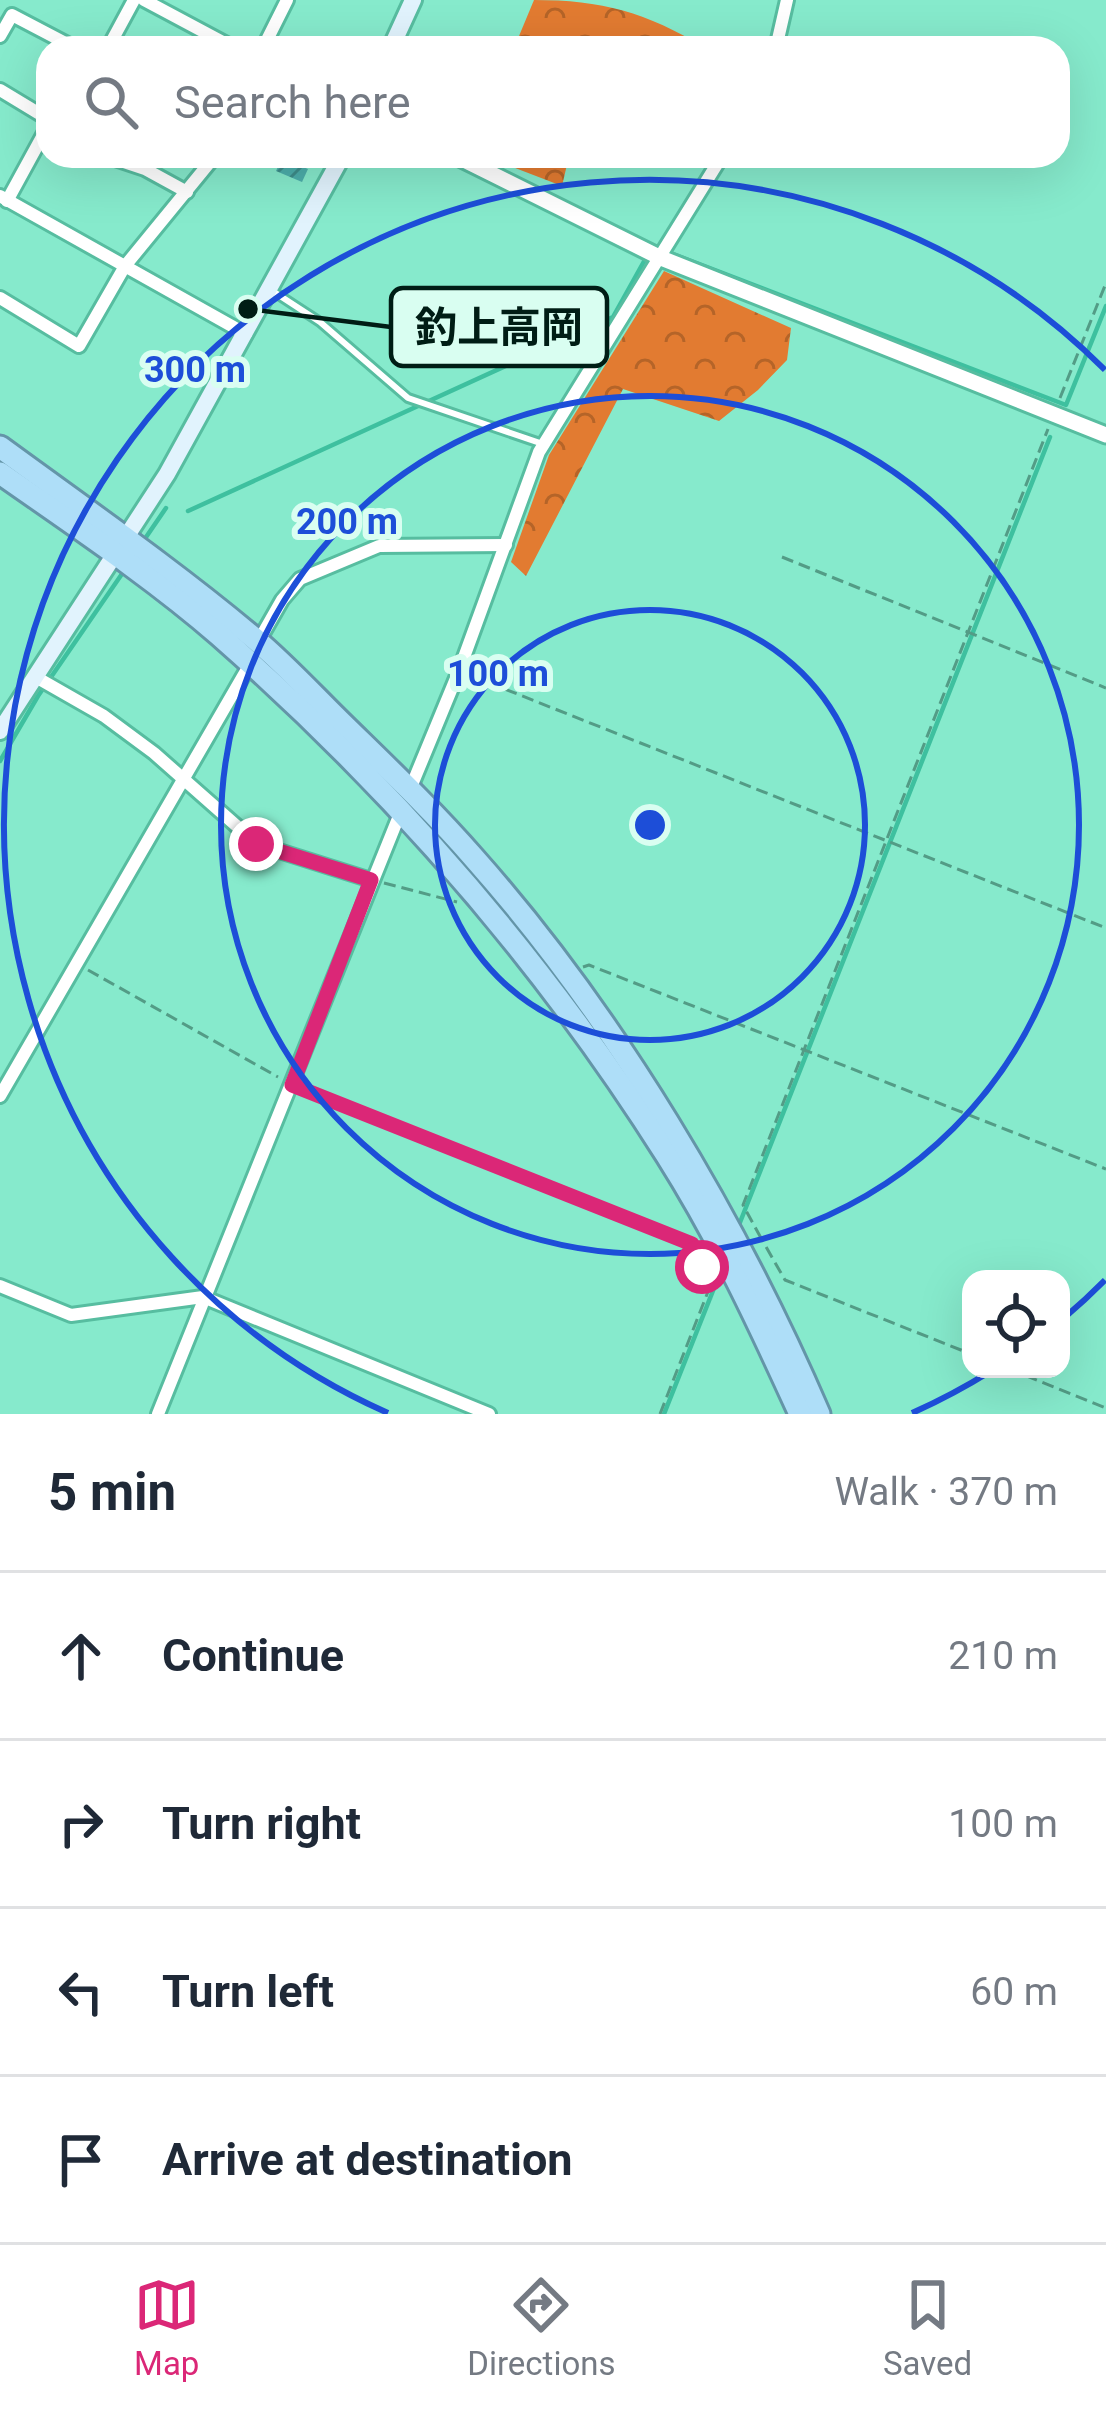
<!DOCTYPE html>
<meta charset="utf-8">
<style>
body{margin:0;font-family:Roboto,"Noto Sans JP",sans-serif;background:#f2f2f3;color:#1f2937}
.controls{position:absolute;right:36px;bottom:36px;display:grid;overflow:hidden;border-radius:24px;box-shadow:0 12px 48px #0002}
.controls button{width:108px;height:108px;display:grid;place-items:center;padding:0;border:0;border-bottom:3px solid #e0e1e3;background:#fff;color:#1f2937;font:60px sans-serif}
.stop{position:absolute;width:36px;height:36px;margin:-27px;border:9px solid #db2777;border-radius:50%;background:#fff}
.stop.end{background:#db2777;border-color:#fff;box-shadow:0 3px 12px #0008}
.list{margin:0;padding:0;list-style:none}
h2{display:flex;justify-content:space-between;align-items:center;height:156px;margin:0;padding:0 48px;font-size:51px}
h2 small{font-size:39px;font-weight:400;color:#747a83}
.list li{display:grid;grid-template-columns:78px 1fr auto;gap:36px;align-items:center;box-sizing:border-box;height:168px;padding:0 48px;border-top:3px solid #e0e1e3}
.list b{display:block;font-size:45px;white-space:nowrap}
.list em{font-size:39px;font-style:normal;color:#747a83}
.icon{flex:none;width:66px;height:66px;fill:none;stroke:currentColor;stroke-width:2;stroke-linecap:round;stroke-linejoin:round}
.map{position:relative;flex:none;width:1106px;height:1414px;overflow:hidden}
.search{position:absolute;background:#fff;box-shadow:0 12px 48px #0002;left:36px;right:36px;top:36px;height:132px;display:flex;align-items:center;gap:30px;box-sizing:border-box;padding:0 42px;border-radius:36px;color:#747a83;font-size:45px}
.sheet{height:828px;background:#fff}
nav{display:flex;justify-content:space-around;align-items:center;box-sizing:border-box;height:168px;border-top:3px solid #e0e1e3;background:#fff;font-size:33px;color:#747a83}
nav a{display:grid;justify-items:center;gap:6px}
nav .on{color:#db2777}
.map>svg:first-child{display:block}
</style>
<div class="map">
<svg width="1106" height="1414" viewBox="0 0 1106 1414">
<defs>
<pattern id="forest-crowns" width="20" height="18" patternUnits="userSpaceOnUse" patternTransform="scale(3)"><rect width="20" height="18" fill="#e27b31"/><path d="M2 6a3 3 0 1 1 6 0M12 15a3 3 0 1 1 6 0" fill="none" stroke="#b56428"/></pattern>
<pattern id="building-hatch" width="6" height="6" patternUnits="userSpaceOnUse" patternTransform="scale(3)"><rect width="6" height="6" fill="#4caeab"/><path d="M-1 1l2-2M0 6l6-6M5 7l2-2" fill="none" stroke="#3d8d8a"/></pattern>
</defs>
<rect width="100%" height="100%" fill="#86eacc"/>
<g fill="url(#forest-crowns)">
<path d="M 534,0 C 602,0 646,12 705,48 L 514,48 Z"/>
<path d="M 484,156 L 569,156 L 562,186 Z"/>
<path d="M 664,271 L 791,328 L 787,360 L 758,390 L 719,421 L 623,389 L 526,576 L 511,562 L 549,455 Z"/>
</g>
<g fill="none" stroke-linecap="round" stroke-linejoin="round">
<g stroke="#3ec09f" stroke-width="4.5">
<path d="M 652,246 L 1066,405 L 1106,306"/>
<path d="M 188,511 L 613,317 L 647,256"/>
<path d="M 142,543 L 166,508"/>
<path d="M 0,761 L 38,696 L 126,568"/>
<path d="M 737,1230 L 1050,437"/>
<path d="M 664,1414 L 722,1268"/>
</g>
</g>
<path fill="url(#building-hatch)" d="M 282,158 L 308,169 L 302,182 L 276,171 Z"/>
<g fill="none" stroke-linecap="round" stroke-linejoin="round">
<g stroke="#57bda0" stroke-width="12">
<path id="service" d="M 271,290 L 320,322 L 408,398 L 540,443"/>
</g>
<g stroke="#57bda0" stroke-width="18">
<g id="minor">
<path d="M 144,0 L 234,48"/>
<path d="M 0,36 L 12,15 L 75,48"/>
<path d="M 108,48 L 134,0"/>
<path d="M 263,48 L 287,0"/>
<path d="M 776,48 L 787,0"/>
<path d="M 0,90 L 48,119"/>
<path d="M 106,156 L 145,169 L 187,192"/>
<path d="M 0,196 L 246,334"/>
<path d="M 7,201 L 48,126"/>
<path d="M 0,298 L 79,346 L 125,266 L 215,156"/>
<path d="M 258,642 L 282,600 L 300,579 L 379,546 L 506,545"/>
<path d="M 34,676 L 104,716 L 154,753 L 257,844 L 371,880"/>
<path d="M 409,792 L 459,671 L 539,452 L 722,156"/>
<path d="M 0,1096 L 250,664"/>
<path d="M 0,1286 L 71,1315 L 203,1297 L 489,1414"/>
<path d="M 158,1414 L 401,811"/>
</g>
</g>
<g stroke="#57bda0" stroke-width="21">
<path id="tertiary" d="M 456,156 L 661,258 L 1106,435"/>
</g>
<g stroke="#57bda0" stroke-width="22">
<g id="secondary">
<path d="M 391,48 L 413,0"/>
<path d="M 0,731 L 167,474 L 342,156"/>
</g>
</g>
<g stroke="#6495a8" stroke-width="27">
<g id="trunk">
<path d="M 0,447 C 86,510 173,570 255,639 C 287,666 316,698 347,728 C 390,770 434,812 474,858 C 615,1017 735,1219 819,1414"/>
<path d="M 0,473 C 74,525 151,576 219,635 C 392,787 544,961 667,1156 C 719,1238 760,1326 800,1414"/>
</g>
</g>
<g stroke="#539c86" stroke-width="3" stroke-dasharray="12 6" stroke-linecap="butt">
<path d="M 1060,398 L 1106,283"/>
<path d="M 782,557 L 1106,688"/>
<path d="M 472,676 L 1106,928"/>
<path d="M 384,883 L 457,902"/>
<path d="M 583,967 L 589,965 L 1106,1169"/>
<path d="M 88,970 L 278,1077"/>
<path d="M 303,1089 L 691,1244 L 702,1267 L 711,1262"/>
<path d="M 761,1238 L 743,1205 L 1048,429"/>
<path d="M 754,1241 L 761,1238 L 785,1280 L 971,1354"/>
<path d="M 1009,1369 L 1106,1408"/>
<path d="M 660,1414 L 711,1284 L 703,1268"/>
</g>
<use href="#service" stroke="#fff" stroke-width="6"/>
<use href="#minor" stroke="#fff" stroke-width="12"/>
<use href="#tertiary" stroke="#fff" stroke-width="15"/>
<use href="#secondary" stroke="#e1f3fd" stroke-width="16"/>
<use href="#trunk" stroke="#aedef8" stroke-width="21"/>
</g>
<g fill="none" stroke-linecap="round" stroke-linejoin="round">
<path stroke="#db2777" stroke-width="15" d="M 256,844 L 371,880 L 292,1085 L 692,1244 L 702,1267"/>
</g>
<g fill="none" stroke="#1d4ed8" stroke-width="6">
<circle cx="650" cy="825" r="215"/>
<circle cx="650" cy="825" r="429"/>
<path d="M1105 1280A644 644 0 0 1 1064 1318M991 1371A644 644 0 0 1 912 1413M388 1413A644 644 0 1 1 1105 370"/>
</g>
<circle cx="650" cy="825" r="18" fill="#1d4ed8" stroke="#d9fef1" stroke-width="6"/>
<g font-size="36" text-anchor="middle" font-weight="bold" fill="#1d4ed8" stroke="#d9fef1" stroke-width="12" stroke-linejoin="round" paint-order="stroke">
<text x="195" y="382">300 m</text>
<text x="347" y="534">200 m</text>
<text x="498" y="686">100 m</text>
</g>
<path fill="none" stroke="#001d15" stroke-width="4.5" d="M248 309L391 327"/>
<circle fill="#001d15" stroke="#d9fef1" stroke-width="4.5" cx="248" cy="309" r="12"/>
<rect fill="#d9fef1" stroke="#001d15" stroke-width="4.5" x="391" y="288" width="216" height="78" rx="12"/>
<g font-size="42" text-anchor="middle" font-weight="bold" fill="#001d15">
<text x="499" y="342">釣上高岡</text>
</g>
</svg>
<div class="controls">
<button><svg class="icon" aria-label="locate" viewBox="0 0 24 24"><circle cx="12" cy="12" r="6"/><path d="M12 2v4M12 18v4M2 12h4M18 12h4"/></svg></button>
</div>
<div class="stop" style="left:702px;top:1267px"></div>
<div class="stop end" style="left:256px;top:844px"></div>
<div class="search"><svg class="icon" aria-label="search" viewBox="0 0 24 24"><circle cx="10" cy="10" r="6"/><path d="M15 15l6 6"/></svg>Search here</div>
</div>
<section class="sheet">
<h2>5 min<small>Walk · 370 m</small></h2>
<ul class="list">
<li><svg class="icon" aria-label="ahead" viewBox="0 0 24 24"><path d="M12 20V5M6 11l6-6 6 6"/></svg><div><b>Continue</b></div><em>210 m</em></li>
<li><svg class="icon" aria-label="right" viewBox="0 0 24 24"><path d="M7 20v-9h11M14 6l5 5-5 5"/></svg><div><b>Turn right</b></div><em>100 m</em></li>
<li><svg class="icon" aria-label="left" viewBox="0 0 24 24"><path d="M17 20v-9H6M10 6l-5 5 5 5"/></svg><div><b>Turn left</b></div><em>60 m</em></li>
<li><svg class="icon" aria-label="arrive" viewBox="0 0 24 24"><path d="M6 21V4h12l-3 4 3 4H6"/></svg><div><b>Arrive at destination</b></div></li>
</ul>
</section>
<nav>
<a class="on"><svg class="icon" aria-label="map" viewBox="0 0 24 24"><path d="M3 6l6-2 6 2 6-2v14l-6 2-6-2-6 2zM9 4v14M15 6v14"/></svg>Map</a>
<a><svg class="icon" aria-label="directions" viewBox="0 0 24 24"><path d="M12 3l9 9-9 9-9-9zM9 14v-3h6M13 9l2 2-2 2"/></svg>Directions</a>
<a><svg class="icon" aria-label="saved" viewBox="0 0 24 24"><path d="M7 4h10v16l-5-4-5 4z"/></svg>Saved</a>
</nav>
